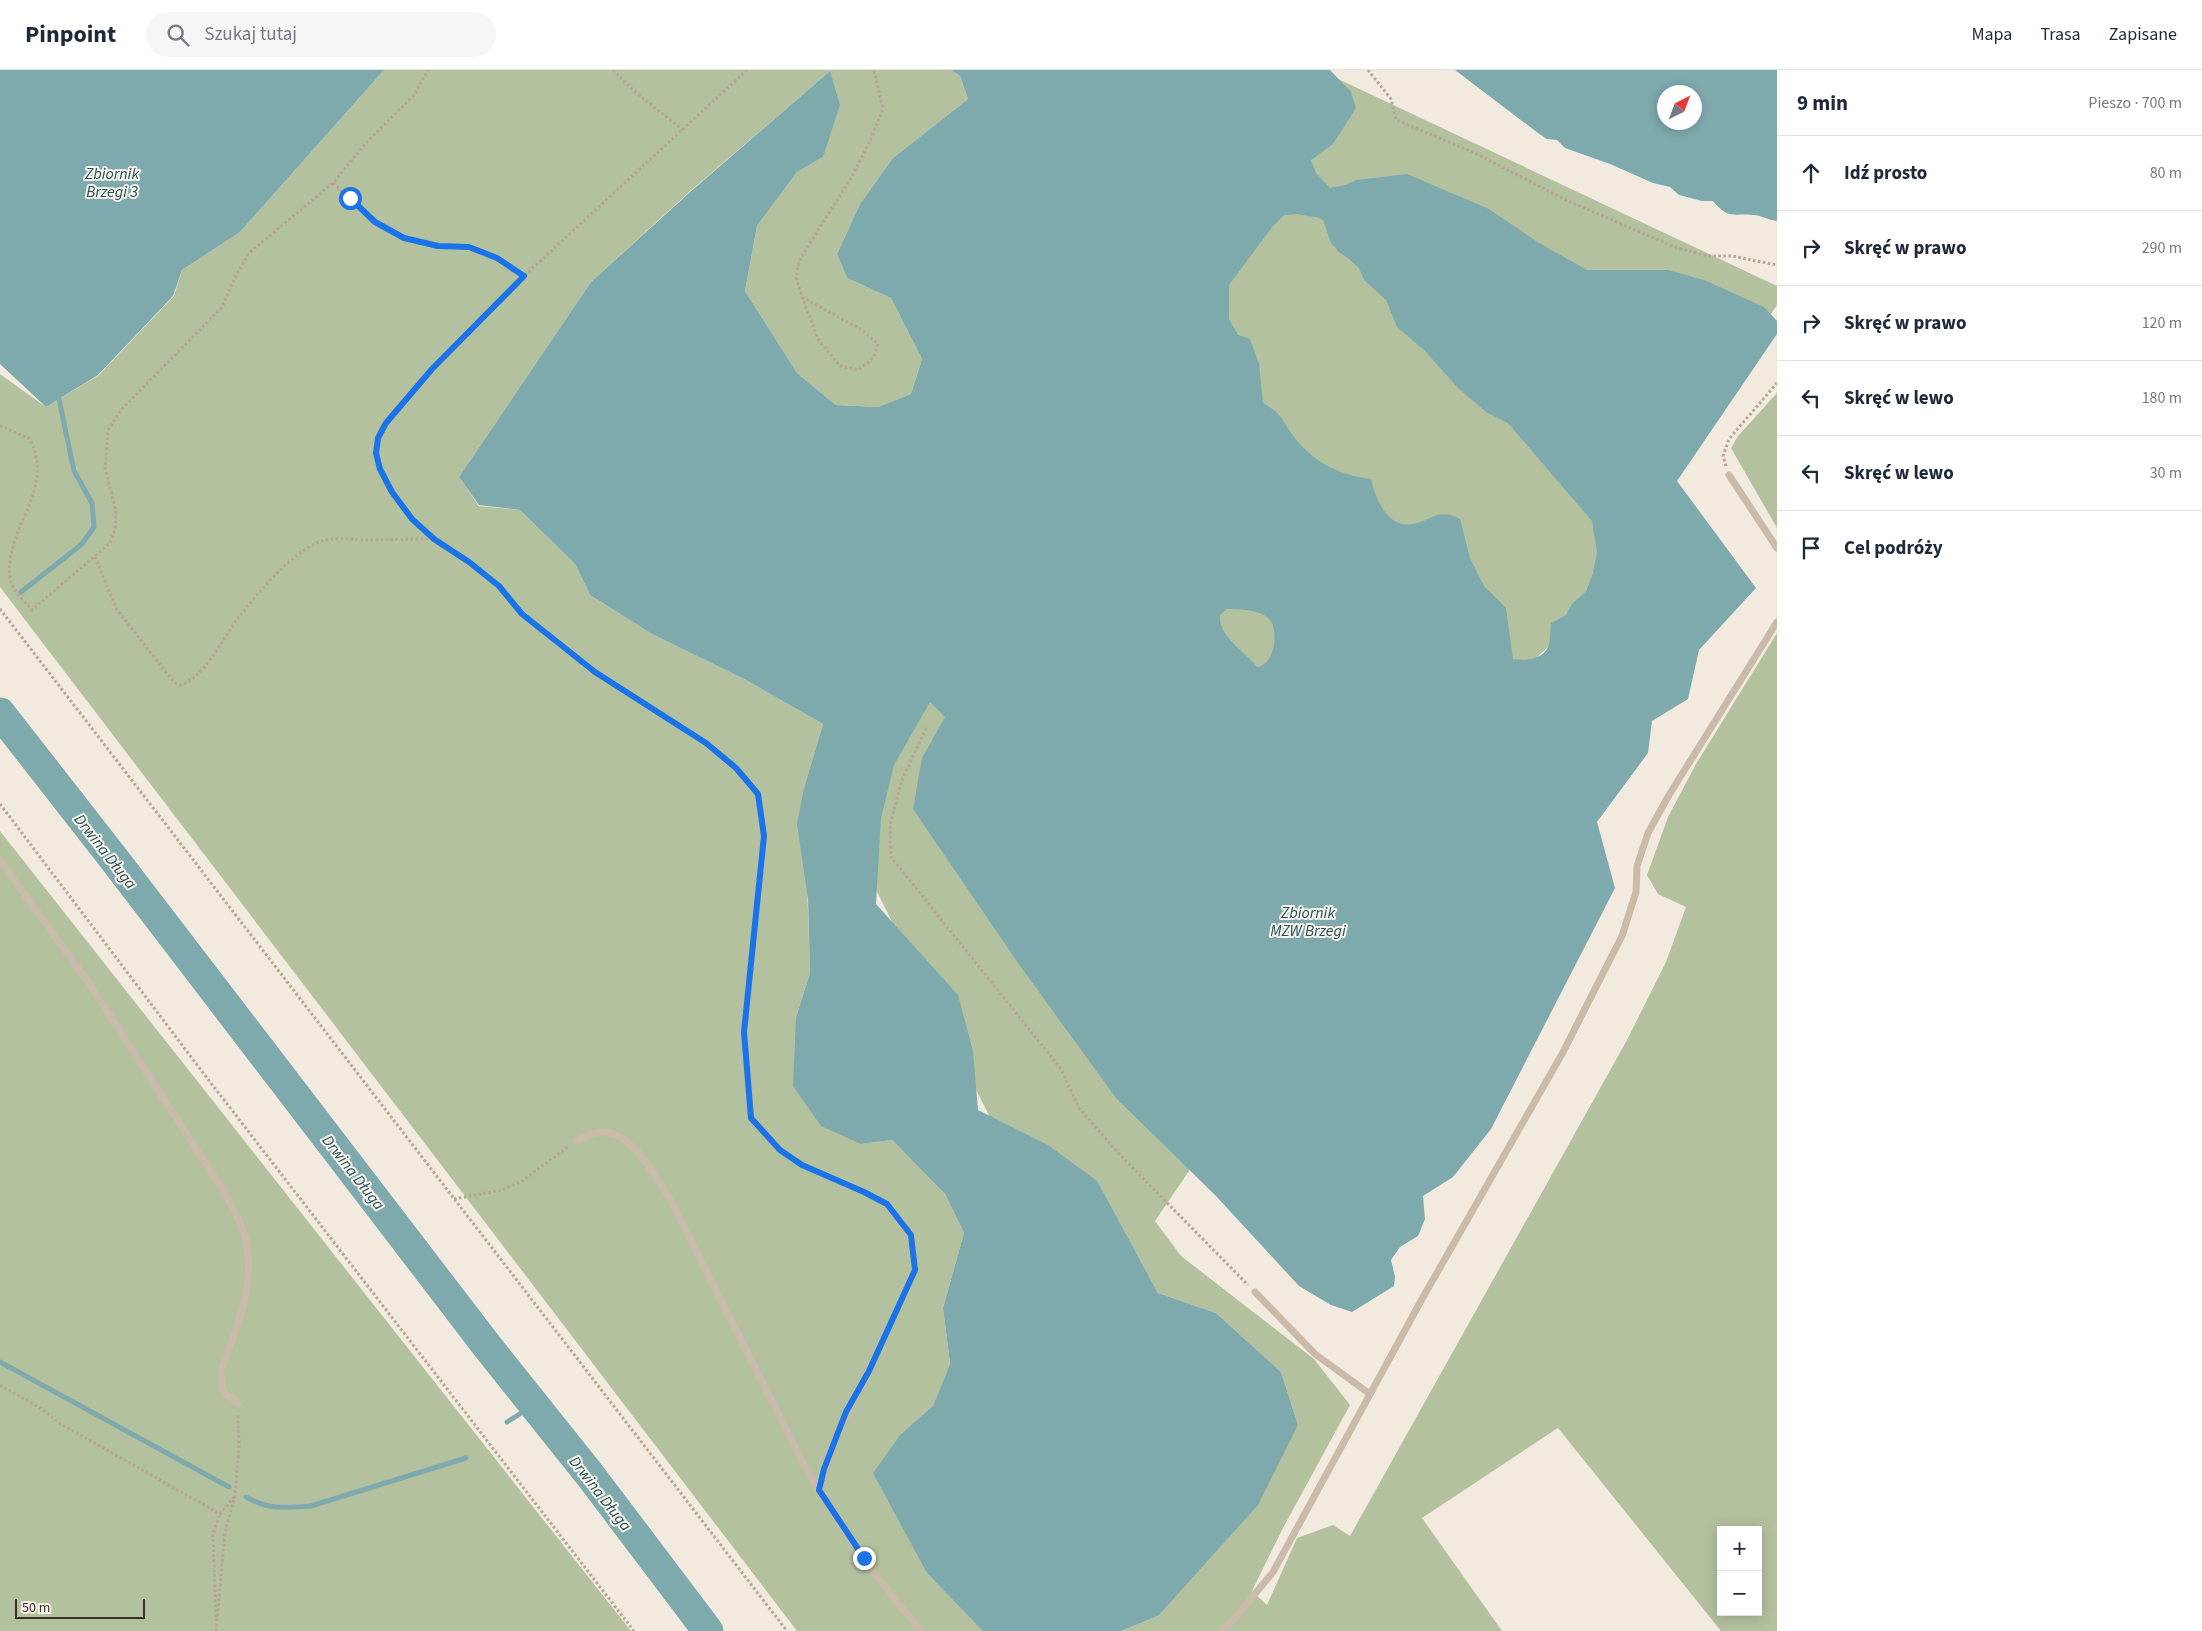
<!DOCTYPE html>
<html lang="pl">
<meta charset="utf-8">
<style>
body{margin:0;font-family:"Source Sans 3",sans-serif;background:#f6f6f7;color:#1f2937}
.controls{position:absolute;right:15px;bottom:15px;display:grid;overflow:hidden;border-radius:0px;box-shadow:0 2px 12px #0003}
.controls button{width:45px;height:45px;display:grid;place-items:center;padding:0;border:0;border-bottom:1px solid #e0e1e3;background:#fff;color:#1f2937;font:25px sans-serif}
.compass{position:absolute;left:1657px;top:15px;width:45px;height:45px;border-radius:50%;background:#fff;box-shadow:0 2px 12px #0003;rotate:42deg}
.scale{position:absolute;left:15px;bottom:12px;width:130px;box-sizing:border-box;padding-left:5px;border:2px solid #382f2a;border-top:0;font-size:14px;line-height:18px;white-space:nowrap;color:#382f2a;-webkit-text-stroke:4px #faf3eb;paint-order:stroke}
.stop{position:absolute;width:15px;height:15px;margin:-11px;border:4px solid #1a73e8;border-radius:50%;background:#fff}
.stop.end{background:#1a73e8;border-color:#fff;box-shadow:0 1px 5px #0008}
.list{margin:0;padding:0;list-style:none}
h2{display:flex;justify-content:space-between;align-items:center;height:65px;margin:0;padding:0 20px;font-size:21px}
h2 small{font-size:16px;font-weight:400;color:#747a83}
.list li{display:grid;grid-template-columns:32px 1fr auto;gap:15px;align-items:center;box-sizing:border-box;height:75px;padding:0 20px;border-top:1px solid #e0e1e3}
.list b{display:block;font-size:19px;white-space:nowrap}
.list em{font-size:16px;font-style:normal;color:#747a83}
.icon{flex:none;width:28px;height:28px;fill:none;stroke:currentColor;stroke-width:2;stroke-linecap:round;stroke-linejoin:round}
.map{position:relative;flex:none;width:1777px;height:1561px;overflow:hidden}
header{display:flex;align-items:center;gap:30px;box-sizing:border-box;height:70px;padding:0 25px;background:#fff;border-bottom:1px solid #e0e1e3}
header strong{font-size:24px}
nav{display:flex;gap:28px;margin-inline-start:auto;font-size:18px}
.search{width:350px;height:45px;background:#f6f6f7;display:flex;align-items:center;gap:12px;box-sizing:border-box;padding:0 18px;border-radius:28px;color:#747a83;font-size:19px}
main{display:flex}
aside{flex:1;background:#fff}
.map>svg:first-child{display:block}
</style>
<header>
<strong>Pinpoint</strong>
<div class="search"><svg class="icon" aria-label="search" viewBox="0 0 24 24"><circle cx="10" cy="10" r="6"/><path d="M15 15l6 6"/></svg>Szukaj tutaj</div>
<nav><a>Mapa</a><a>Trasa</a><a>Zapisane</a></nav>
</header>
<main>
<div class="map">
<svg width="1777" height="1561" viewBox="0 0 1777 1561">
<rect width="100%" height="100%" fill="#f2eade"/>
<g fill="#b4c19e" fill-rule="evenodd">
<path d="M 384,0 L 951,0 L 960,6 L 968,29 L 893,88 L 860,134 L 837,184 L 847,208 L 891,228 L 922,289 L 911,324 L 878,337 L 836,335 L 797,303 L 745,221 L 757,156 L 797,102 L 823,87 L 830,1 L 688,123 L 591,212 L 459,407 L 479,436 L 520,440 L 575,494 L 590,525 L 652,564 L 746,610 L 823,654 L 804,718 L 810,903 L 796,947 L 861,1074 L 892,1070 L 945,1124 L 964,1163 L 943,1238 L 950,1294 L 933,1337 L 901,1364 L 927,1503 L 984,1561 L 797,1561 L 0,517 L 0,304 L 46,337 L 99,305 L 174,226 L 182,200 L 240,162 Z"/>
<path d="M 1319,0 L 1777,216 L 1777,235 L 1592,507 L 1586,521 L 1577,530 L 1548,577 L 1539,585 L 1155,1151 L 1181,1186 L 1314,1289 L 1350,1335 L 1283,1458 L 1252,1521 L 1267,1535 L 1297,1468 L 1333,1455 L 1350,1466 L 1627,970 L 1666,892 L 1686,837 L 1658,824 L 1647,805 L 1668,747 L 1696,694 L 1777,563 L 1777,1561 L 1721,1561 L 1558,1358 L 1422,1448 L 1502,1561 L 1121,1561 L 1158,1546 L 1298,1355 L 1281,1302 L 1216,1243 L 1158,1223 L 1135,1181 L 1090,1247 L 817,702 ZM 1721,1460 L 1758,1460 L 1758,1542 L 1721,1542 Z"/>
<path d="M 1777,323 L 1777,458 L 1731,378 L 1738,366 Z"/>
<path d="M 0,761 L 631,1561 L 0,1561 Z"/>
</g>
<g fill="#7eaaae" fill-rule="evenodd">
<path d="M 0,0 L 384,0 L 240,162 L 182,200 L 173,226 L 98,305 L 46,337 L 0,294 Z"/>
<path d="M 951,0 L 1330,0 L 1351,22 L 1356,38 L 1333,74 L 1311,90 L 1316,103 L 1330,118 L 1345,115 L 1356,110 L 1407,104 L 1489,139 L 1539,173 L 1587,200 L 1668,200 L 1704,210 L 1764,237 L 1777,251 L 1777,264 L 1677,411 L 1756,518 L 1699,580 L 1688,629 L 1652,651 L 1648,683 L 1597,752 L 1615,818 L 1491,1059 L 1453,1107 L 1423,1126 L 1425,1149 L 1418,1166 L 1400,1177 L 1391,1190 L 1395,1207 L 1394,1216 L 1352,1242 L 1331,1235 L 1299,1216 L 1216,1126 L 1116,1028 L 1018,893 L 913,739 L 922,688 L 945,647 L 930,632 L 894,695 L 881,748 L 876,834 L 958,925 L 973,981 L 978,1040 L 1048,1075 L 1097,1111 L 1158,1223 L 1216,1243 L 1281,1302 L 1298,1355 L 1258,1435 L 1158,1546 L 1121,1561 L 983,1561 L 927,1503 L 873,1403 L 901,1364 L 933,1336 L 950,1294 L 943,1238 L 964,1163 L 945,1124 L 892,1070 L 861,1074 L 821,1056 L 793,1016 L 796,947 L 810,903 L 808,829 L 797,754 L 804,718 L 823,654 L 746,610 L 652,564 L 590,525 L 575,494 L 520,440 L 479,435 L 459,407 L 591,212 L 689,123 L 830,1 L 840,35 L 823,87 L 797,102 L 757,156 L 745,221 L 797,303 L 836,335 L 878,337 L 911,324 L 922,289 L 891,228 L 847,208 L 837,184 L 860,134 L 893,88 L 968,29 L 960,6 ZM 1298,144 C 1307,147 1315,145 1323,150 L 1331,173 L 1339,182 L 1349,189 L 1359,198 L 1364,210 L 1386,230 L 1397,257 L 1424,280 L 1458,318 L 1486,342 L 1508,353 L 1592,451 L 1597,482 L 1593,503 L 1586,521 L 1572,534 L 1566,545 L 1551,553 C 1550,559 1551,571 1548,577 C 1542,590 1525,591 1513,589 L 1506,538 L 1484,516 L 1470,488 L 1460,449 C 1436,437 1433,451 1412,454 C 1387,459 1375,427 1371,409 C 1338,405 1311,391 1292,364 C 1280,347 1282,344 1263,333 L 1259,294 L 1250,269 L 1238,265 L 1229,249 L 1229,215 L 1273,156 L 1284,145 ZM 1227,539 C 1239,539 1258,539 1268,548 C 1280,558 1275,596 1257,597 C 1245,581 1218,567 1220,545 Z"/>
<path d="M 1455,0 L 1777,0 L 1777,151 C 1769,150 1760,145 1753,145 C 1733,143 1729,150 1713,131 L 1702,131 L 1679,125 L 1670,117 L 1653,113 L 1610,94 L 1565,78 L 1557,70 L 1547,69 L 1538,63 ZM 1664,22 L 1694,22 L 1694,52 L 1664,52 Z"/>
</g>
<g fill="none" stroke-linecap="round" stroke-linejoin="round">
<g stroke="#7eaaae" stroke-width="5">
<path d="M 21,522 L 82,474 L 94,457 L 92,433 L 74,401 L 59,329"/>
<path d="M 0,1292 L 229,1417"/>
<path d="M 507,1352 L 534,1335"/>
<path d="M 246,1427 C 270,1440 284,1438 311,1436 L 466,1388"/>
</g>
<path stroke="#7eaaae" stroke-width="31" d="M 0,643 L 114,789 L 487,1276 L 590,1405 L 708,1561"/>
<g stroke="#b6a494" stroke-width="3" stroke-dasharray="2.5 2.5" stroke-linecap="butt">
<path d="M 613,0 L 634,21 L 683,60"/>
<path d="M 747,0 L 524,206 L 432,299 L 386,353 L 378,368 L 376,383 L 380,399 L 392,422 L 412,449 L 433,469 L 469,492 L 499,516 L 522,543 L 595,602 L 706,673 L 736,698 L 758,724 L 763,766 L 744,963 L 751,1048 L 780,1080 L 802,1095 L 864,1122 L 887,1135 L 911,1165 L 915,1200 L 873,1291"/>
<path d="M 1368,0 L 1391,29 L 1396,50 L 1475,83 L 1566,130 L 1675,177 L 1707,186 L 1732,186 L 1777,195"/>
<path d="M 333,113 L 375,153 L 404,168 L 438,176 L 469,177 L 497,189 L 524,206"/>
<path d="M 802,227 L 862,260 L 878,274 L 873,288 L 859,300 L 840,296 L 818,269 L 802,227 L 796,207 L 800,189 L 851,108 L 870,71 L 883,39 L 874,0"/>
<path d="M 0,356 L 30,369 C 57,424 0,460 11,512 C 14,522 25,532 32,540 L 110,473 L 115,459 L 116,441 L 105,398 L 108,360 L 123,338 L 222,237 L 234,209 L 249,183 L 333,113 L 367,72 L 414,25 L 428,0"/>
<path d="M 1726,396 L 1723,386 L 1729,369 L 1777,313"/>
<path d="M 95,487 L 117,540 L 174,612 L 180,615 C 205,608 223,567 239,547 C 259,522 289,485 319,472 C 334,466 349,470 364,470 C 387,470 410,469 433,469"/>
<path d="M 0,539 L 787,1561"/>
<path d="M 926,658 L 902,710 L 890,755 L 891,787 L 1061,999 L 1079,1038 L 1119,1084 L 1248,1215"/>
<path d="M 0,734 L 204,1004 L 634,1561"/>
<path d="M 454,1129 L 502,1120 L 522,1111 L 568,1077"/>
<path d="M 0,1315 L 40,1338 L 61,1354 L 220,1444 L 235,1426"/>
<path d="M 216,1547 L 213,1464 L 220,1444"/>
<path d="M 216,1561 L 225,1462 L 235,1426 L 239,1376 L 238,1344"/>
</g>
<g stroke="#cabaaa" stroke-width="7">
<path d="M 1729,405 L 1777,478"/>
<path d="M 0,790 L 88,912 L 226,1125 C 232,1137 240,1150 244,1163 C 258,1212 237,1256 221,1301 L 222,1318 L 226,1325 L 233,1328 L 238,1334"/>
<path d="M 577,1071 C 585,1067 593,1062 603,1062 C 632,1062 656,1107 670,1129 L 804,1395 L 819,1420"/>
<path d="M 1255,1222 L 1315,1284 L 1370,1324"/>
<path d="M 869,1301 C 848,1339 829,1377 819,1420 C 850,1470 883,1518 922,1561"/>
<path d="M 1221,1561 L 1235,1548 L 1273,1502 L 1422,1229 L 1562,984 L 1622,866 L 1636,822 L 1637,796 L 1648,763 L 1669,725 L 1777,552"/>
</g>
</g>
<g fill="none" stroke-linecap="round" stroke-linejoin="round">
<path stroke="#1a73e8" stroke-width="6" d="M 350,128 L 375,152 L 404,168 L 438,176 L 469,177 L 497,188 L 524,206 L 432,299 L 386,353 L 378,368 L 376,383 L 380,399 L 392,422 L 412,449 L 434,469 L 469,492 L 499,516 L 522,544 L 595,602 L 706,673 L 736,698 L 758,724 L 764,766 L 744,962 L 751,1048 L 780,1080 L 802,1095 L 864,1122 L 887,1134 L 911,1165 L 915,1200 L 869,1301 L 846,1342 L 824,1399 L 819,1420 L 864,1488"/>
</g>
<g text-anchor="middle" stroke-width="4" stroke-linejoin="round" paint-order="stroke">
<g font-size="16" font-style="italic" fill="#205258" stroke="#faf3eb">
<text x="112" y="109">Zbiornik<tspan x="112" dy="18">Brzegi 3</tspan></text>
<text transform="translate(106 781) rotate(52)" y="6">Drwina Długa</text>
<text x="1308" y="848">Zbiornik<tspan x="1308" dy="18">MZW Brzegi</tspan></text>
<text transform="translate(354 1102) rotate(52)" y="6">Drwina Długa</text>
<text transform="translate(601 1423) rotate(52)" y="6">Drwina Długa</text>
</g>
</g>
</svg>
<div class="controls">
<button>+</button>
<button>−</button>
</div>
<svg class="compass" viewBox="-18 -18 36 36"><path d="M0-13l5 13h-10z" fill="#e53935"/><path d="M0 13l5-13h-10z" fill="#747a83"/></svg>
<div class="scale">50 m</div>
<div class="stop" style="left:350px;top:128px"></div>
<div class="stop end" style="left:864px;top:1488px"></div>
</div>
<aside>
<h2>9 min<small>Pieszo · 700 m</small></h2>
<ul class="list">
<li><svg class="icon" aria-label="ahead" viewBox="0 0 24 24"><path d="M12 20V5M6 11l6-6 6 6"/></svg><div><b>Idź prosto</b></div><em>80 m</em></li>
<li><svg class="icon" aria-label="right" viewBox="0 0 24 24"><path d="M7 20v-9h11M14 6l5 5-5 5"/></svg><div><b>Skręć w prawo</b></div><em>290 m</em></li>
<li><svg class="icon" aria-label="right" viewBox="0 0 24 24"><path d="M7 20v-9h11M14 6l5 5-5 5"/></svg><div><b>Skręć w prawo</b></div><em>120 m</em></li>
<li><svg class="icon" aria-label="left" viewBox="0 0 24 24"><path d="M17 20v-9H6M10 6l-5 5 5 5"/></svg><div><b>Skręć w lewo</b></div><em>180 m</em></li>
<li><svg class="icon" aria-label="left" viewBox="0 0 24 24"><path d="M17 20v-9H6M10 6l-5 5 5 5"/></svg><div><b>Skręć w lewo</b></div><em>30 m</em></li>
<li><svg class="icon" aria-label="arrive" viewBox="0 0 24 24"><path d="M6 21V4h12l-3 4 3 4H6"/></svg><div><b>Cel podróży</b></div></li>
</ul>
</aside>
</main>
